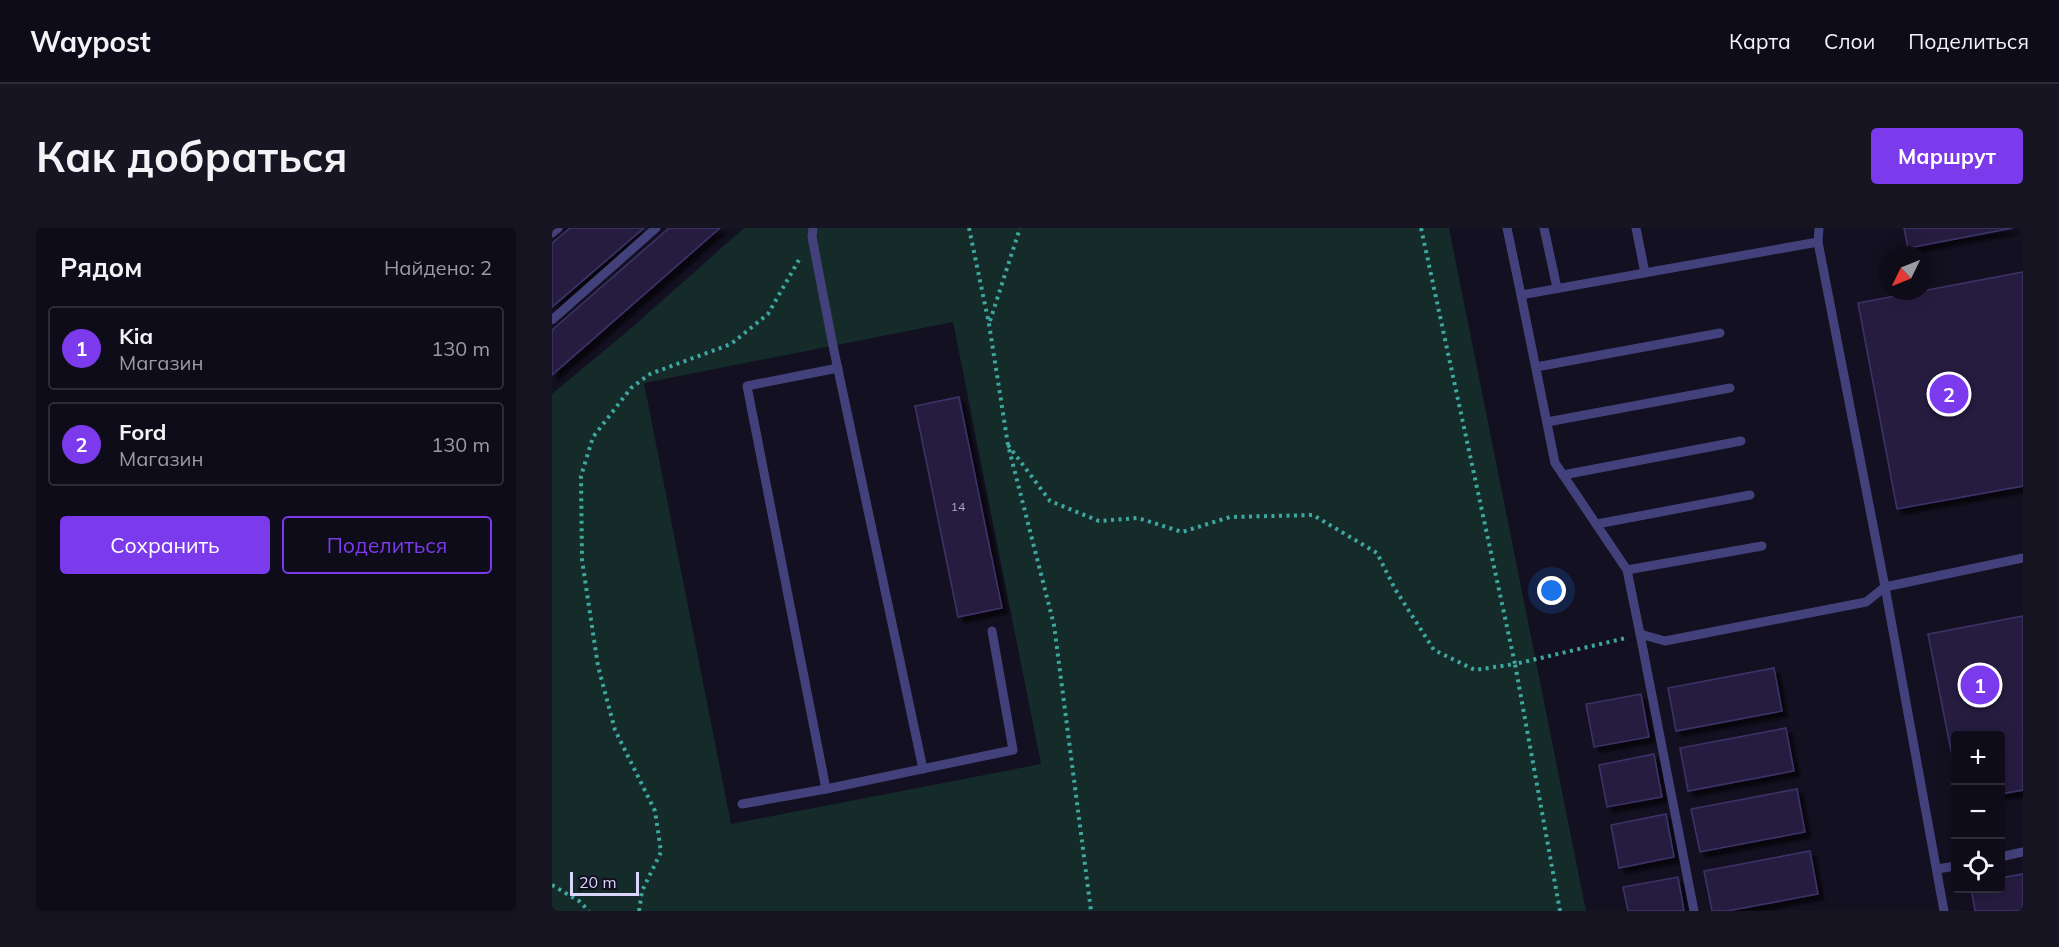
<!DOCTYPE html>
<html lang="ru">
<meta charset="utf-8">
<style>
body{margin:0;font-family:Mulish,sans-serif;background:#171522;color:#f1f3f6}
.controls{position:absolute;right:18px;bottom:18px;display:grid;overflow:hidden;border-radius:6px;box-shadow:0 3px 15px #0003}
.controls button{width:54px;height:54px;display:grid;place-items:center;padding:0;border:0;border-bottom:2px solid #2e2c38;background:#0e0c19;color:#f1f3f6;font:30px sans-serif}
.compass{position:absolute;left:1327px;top:18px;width:54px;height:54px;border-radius:50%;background:#0e0c19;box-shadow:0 3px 15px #0003;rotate:227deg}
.scale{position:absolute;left:18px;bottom:15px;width:69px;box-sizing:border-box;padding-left:6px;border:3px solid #dad6fa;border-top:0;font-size:16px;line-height:21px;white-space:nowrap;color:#dad6fa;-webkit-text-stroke:4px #131021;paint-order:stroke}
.you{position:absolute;left:1000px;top:363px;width:21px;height:21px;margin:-15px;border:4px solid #fff;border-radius:50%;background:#1a73e8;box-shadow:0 0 0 9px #1a73e833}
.badge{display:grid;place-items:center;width:39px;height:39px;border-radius:50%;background:#7c3aed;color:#fff;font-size:20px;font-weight:700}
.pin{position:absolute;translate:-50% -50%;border:3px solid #fff;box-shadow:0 2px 6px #0006}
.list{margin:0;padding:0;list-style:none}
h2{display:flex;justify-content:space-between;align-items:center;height:78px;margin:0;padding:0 24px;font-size:26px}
h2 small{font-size:20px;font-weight:400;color:#9b9ba2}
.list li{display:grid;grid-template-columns:39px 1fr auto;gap:18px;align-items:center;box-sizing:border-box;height:84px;margin:0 12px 12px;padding:0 12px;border:2px solid #2e2c38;border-radius:6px}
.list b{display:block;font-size:22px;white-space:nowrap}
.list p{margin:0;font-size:20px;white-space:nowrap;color:#9b9ba2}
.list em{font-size:20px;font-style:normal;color:#9b9ba2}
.actions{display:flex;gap:12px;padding:18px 24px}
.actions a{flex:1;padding:14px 0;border:2px solid #7c3aed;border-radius:6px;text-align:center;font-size:21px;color:#7c3aed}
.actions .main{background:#7c3aed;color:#fff}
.icon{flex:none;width:33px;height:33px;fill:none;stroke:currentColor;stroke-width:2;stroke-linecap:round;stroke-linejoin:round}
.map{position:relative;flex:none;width:1471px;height:683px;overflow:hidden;border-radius:6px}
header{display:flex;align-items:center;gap:36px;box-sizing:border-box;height:84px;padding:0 30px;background:#0e0c19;border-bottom:2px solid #2e2c38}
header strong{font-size:28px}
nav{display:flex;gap:33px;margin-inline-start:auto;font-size:21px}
.intro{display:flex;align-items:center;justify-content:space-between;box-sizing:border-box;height:144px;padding:0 36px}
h1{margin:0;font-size:42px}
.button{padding:15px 27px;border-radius:6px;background:#7c3aed;color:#fff;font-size:21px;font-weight:700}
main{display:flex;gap:36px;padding:0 36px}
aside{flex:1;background:#0e0c19;border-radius:6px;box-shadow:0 3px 15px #0003}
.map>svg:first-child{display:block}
</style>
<header>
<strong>Waypost</strong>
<nav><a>Карта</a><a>Слои</a><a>Поделиться</a></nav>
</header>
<div class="intro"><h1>Как добраться</h1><a class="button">Маршрут</a></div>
<main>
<aside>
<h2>Рядом<small>Найдено: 2</small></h2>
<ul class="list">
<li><span class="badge">1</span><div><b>Kia</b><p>Магазин</p></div><em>130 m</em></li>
<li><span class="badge">2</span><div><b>Ford</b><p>Магазин</p></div><em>130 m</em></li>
</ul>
<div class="actions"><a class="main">Сохранить</a><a>Поделиться</a></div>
</aside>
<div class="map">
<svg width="1471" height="683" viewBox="0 0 1471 683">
<defs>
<filter id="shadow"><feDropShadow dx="5.5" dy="5.5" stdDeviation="1.5" flood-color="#0009"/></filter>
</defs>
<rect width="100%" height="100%" fill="#131021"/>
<path fill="#142b2a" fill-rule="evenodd" d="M 192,0 L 897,0 L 1034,683 L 0,683 L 0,166 L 77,102 ZM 401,94 L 489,536 L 179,596 L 92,155 Z"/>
<g fill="#251f40" stroke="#3e3369" stroke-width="1.5" filter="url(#shadow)">
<path d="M 18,0 L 92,0 L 0,79 L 0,15 Z"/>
<path d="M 117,0 L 168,0 L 0,147 L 0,102 Z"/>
<path d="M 1352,0 L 1461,0 L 1356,20 Z"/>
<path d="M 1471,44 L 1471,258 L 1345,281 L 1306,75 Z"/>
<path d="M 407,169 L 450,380 L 406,389 L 363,178 Z"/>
<path d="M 1471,388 L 1471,562 L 1448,566 L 1448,508 L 1404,508 L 1404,548 L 1376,406 Z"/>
<path d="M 1222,440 L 1230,483 L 1124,503 L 1116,460 Z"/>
<path d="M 1089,466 L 1097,509 L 1042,519 L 1034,476 Z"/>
<path d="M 1234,500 L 1242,543 L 1136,563 L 1128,520 Z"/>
<path d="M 1102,526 L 1110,569 L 1055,579 L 1047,537 Z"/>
<path d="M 1245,561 L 1253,604 L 1148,624 L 1139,581 Z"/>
<path d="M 1114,586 L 1122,629 L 1067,640 L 1059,597 Z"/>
<path d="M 1258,623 L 1266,666 L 1175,683 L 1160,683 L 1152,643 Z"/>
<path d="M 1471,646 L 1471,683 L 1423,683 L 1419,660 L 1448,660 L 1448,650 Z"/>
<path d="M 1126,649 L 1132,683 L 1076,683 L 1071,659 Z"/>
</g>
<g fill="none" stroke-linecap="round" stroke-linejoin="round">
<g stroke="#3da7a0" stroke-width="4" stroke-dasharray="3 4.5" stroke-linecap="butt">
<path d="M 417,0 L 437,96 L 456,217 L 502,397 L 539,683"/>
<path d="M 438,93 L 468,0"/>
<path d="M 456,217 L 498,273 L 547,293 L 586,290 L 630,304 L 678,289 L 761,287 L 825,325 L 843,361 L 882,422 L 923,442 L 963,436 L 869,0"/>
<path d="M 0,657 L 27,673 L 37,683"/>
<path d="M 87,683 L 90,663 L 109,624 L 103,583 L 63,502 L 46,438 L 30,332 L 29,248 L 41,209 L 79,160 L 98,146 L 179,116 L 216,86 L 248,30"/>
<path d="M 1008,683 L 963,436 L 1074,410"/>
</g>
<g stroke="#43417b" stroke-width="9">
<path d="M 261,0 L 260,9 L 281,118 L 371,541"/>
<path d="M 955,0 L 969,67"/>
<path d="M 992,0 L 1005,60"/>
<path d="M 1084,0 L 1093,45"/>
<path d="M 1267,0 L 1266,14 L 1333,359 L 1471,330"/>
<path d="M 0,5 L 6,0"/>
<path d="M 0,92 L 104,0"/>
<path d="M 984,139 L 1168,105"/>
<path d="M 995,194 L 1178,160"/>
<path d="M 1011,247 L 1189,213"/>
<path d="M 1045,296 L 1198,267"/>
<path d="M 1075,342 L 1210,318"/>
<path d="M 1088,406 L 1075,342 L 1003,235 L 969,67 L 1266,14"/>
<path d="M 274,561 L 195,158 L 286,140"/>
<path d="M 190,576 L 274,561 L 461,522 L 440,403"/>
<path d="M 1448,629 L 1471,624"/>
<path d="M 1385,641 L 1404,638"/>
<path d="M 1142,683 L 1088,406 L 1113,413 L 1314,374 L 1333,359 L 1392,683"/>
</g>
</g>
<g text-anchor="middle" stroke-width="4.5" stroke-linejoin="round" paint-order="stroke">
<g font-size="12" fill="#ada8cc">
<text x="406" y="283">14</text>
</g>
</g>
</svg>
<div class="controls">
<button>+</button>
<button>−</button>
<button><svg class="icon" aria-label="locate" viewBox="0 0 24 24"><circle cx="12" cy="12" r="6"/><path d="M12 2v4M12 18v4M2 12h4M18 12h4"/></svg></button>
</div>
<svg class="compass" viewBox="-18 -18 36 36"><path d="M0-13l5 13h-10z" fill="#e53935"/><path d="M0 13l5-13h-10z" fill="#9b9ba2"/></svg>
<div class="scale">20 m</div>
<div class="you"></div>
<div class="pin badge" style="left:1428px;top:457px">1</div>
<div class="pin badge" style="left:1397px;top:166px">2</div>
</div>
</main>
